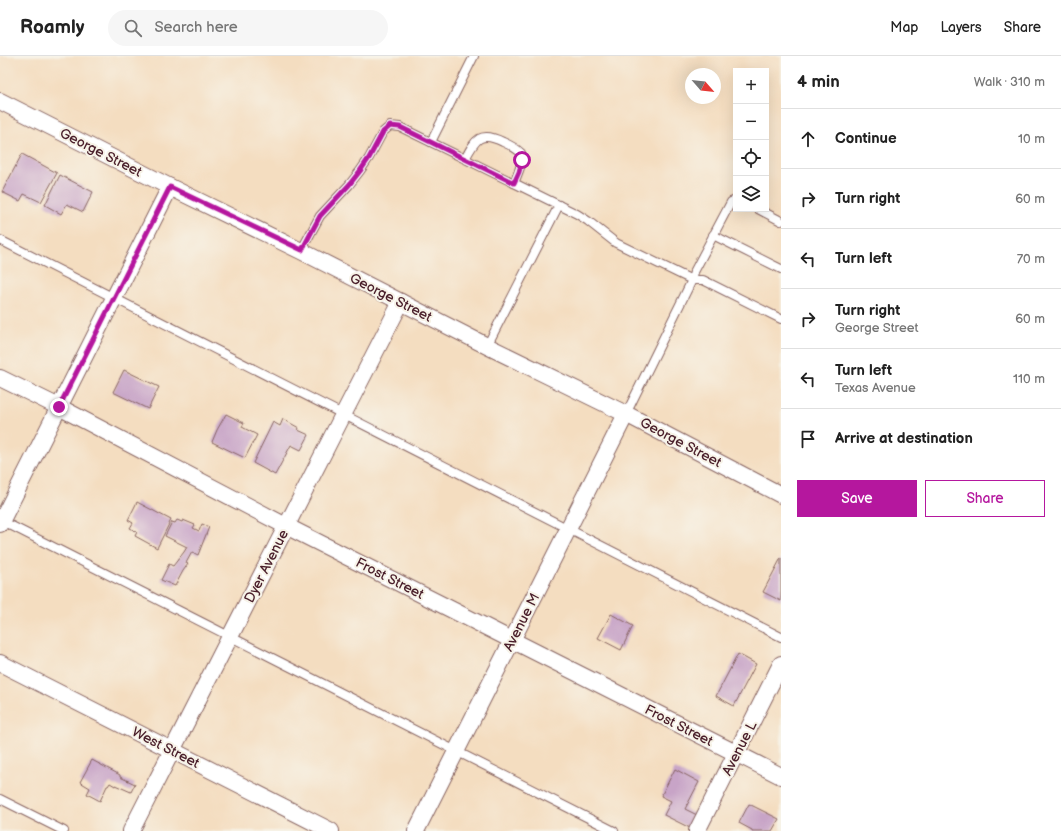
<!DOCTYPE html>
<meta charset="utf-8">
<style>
body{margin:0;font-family:"Balsamiq Sans",sans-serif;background:#f6f6f6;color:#222}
.controls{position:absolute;right:12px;top:12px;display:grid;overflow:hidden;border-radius:0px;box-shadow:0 4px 16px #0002}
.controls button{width:36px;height:36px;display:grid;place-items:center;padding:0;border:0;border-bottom:1px solid #e0e0e0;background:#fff;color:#222;font:20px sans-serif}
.compass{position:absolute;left:685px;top:12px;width:36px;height:36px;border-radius:50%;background:#fff;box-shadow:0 4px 16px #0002;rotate:118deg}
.stop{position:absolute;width:12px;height:12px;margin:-9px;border:3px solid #b5179e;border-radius:50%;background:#fff}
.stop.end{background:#b5179e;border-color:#fff;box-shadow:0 1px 4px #0008}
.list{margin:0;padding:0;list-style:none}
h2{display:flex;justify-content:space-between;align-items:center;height:52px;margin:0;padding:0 16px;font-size:17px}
h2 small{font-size:13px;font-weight:400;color:#767676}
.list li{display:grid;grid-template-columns:26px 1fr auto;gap:12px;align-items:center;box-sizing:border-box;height:60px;padding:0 16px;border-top:1px solid #e0e0e0}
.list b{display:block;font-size:15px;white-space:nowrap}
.list p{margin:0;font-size:13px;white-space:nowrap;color:#767676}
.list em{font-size:13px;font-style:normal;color:#767676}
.actions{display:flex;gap:8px;padding:12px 16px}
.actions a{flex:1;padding:9px 0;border:1px solid #b5179e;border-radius:0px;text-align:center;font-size:14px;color:#b5179e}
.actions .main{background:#b5179e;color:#fff}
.icon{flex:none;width:22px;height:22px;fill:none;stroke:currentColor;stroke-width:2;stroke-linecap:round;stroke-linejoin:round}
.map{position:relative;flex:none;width:781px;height:775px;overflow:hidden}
header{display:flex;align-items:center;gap:24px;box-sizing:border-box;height:56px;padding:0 20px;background:#fff;border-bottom:1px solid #e0e0e0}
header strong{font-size:19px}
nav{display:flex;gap:22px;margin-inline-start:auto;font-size:14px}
.search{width:280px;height:36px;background:#f6f6f6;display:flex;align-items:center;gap:10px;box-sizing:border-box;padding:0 14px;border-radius:22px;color:#767676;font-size:15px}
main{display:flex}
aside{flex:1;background:#fff}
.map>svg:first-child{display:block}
</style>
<header>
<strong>Roamly</strong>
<div class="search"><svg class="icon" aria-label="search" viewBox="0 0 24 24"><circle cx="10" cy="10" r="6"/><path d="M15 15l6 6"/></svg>Search here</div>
<nav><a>Map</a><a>Layers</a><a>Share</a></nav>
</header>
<main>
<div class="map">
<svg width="781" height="775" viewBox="0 0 781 775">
<rect width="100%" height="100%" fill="#f7f3e8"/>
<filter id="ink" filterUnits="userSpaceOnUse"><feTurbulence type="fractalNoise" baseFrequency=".025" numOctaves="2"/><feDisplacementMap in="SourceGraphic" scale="8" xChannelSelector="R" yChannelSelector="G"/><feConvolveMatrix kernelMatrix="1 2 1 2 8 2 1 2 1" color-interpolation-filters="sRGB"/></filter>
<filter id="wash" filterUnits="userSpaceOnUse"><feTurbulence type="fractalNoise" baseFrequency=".012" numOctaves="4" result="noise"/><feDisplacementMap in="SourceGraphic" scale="16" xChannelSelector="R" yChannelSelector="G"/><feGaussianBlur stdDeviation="0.9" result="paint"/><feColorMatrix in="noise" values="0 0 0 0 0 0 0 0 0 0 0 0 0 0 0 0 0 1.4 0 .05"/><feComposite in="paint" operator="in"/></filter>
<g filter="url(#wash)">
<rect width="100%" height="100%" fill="#f4ddc0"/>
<g id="blocks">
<g fill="#c8a4c7">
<path d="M 22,98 L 57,117 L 41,146 L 24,138 L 20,145 L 2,136 Z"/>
<path d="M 60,119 L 93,136 L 83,156 L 67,148 L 61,158 L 45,149 Z"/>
<path d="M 124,314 L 159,331 L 148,353 L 113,336 Z"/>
<path d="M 226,358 L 244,367 L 242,371 L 257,379 L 245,402 L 212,386 L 217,374 Z"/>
<path d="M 283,363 L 299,372 L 298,374 L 309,379 L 301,394 L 291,389 L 275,419 L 253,407 L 273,366 L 280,370 Z"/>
<path d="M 137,446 L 171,464 L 157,492 L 135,480 L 137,476 L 130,472 L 133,467 L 128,464 Z"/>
<path d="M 177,464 L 182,466 L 183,464 L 195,469 L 193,472 L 199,475 L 202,468 L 209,471 L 198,499 L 192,496 L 186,507 L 188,508 L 183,515 L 175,530 L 161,524 L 169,508 L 173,510 L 184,496 L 187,491 L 165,480 L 172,466 L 175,467 Z"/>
<path d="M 781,502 L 781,545 L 763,536 Z"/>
<path d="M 611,558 L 633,570 L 621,594 L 598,582 Z"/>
<path d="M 738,598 L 756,608 L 734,650 L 716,640 Z"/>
<path d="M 92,704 L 120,719 L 120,721 L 135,728 L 131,736 L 115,729 L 115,730 L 110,727 L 108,730 L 107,730 L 100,745 L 87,738 L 90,732 L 80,726 Z"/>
<path d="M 675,713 L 699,726 L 685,753 L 697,759 L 690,772 L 664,759 L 671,745 L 661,740 Z"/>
<path d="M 749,748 L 779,763 L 772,775 L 752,775 L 752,774 L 739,767 Z"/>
</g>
</g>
</g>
<g filter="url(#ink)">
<use href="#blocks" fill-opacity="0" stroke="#86625f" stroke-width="1"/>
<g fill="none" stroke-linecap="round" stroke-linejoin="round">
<g stroke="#86625f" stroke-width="10">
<g id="lane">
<path d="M 431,86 L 474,0"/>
<path d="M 465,103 C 475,84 480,74 503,86 C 510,89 516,92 521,97 C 523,108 518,117 514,127"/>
<path d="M 736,144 L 731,146 L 694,216 L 692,224 L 703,224 L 781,263"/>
<path d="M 758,153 L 781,165"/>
<path d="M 713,179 L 781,213"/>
<path d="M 0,184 L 781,581"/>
<path d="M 301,195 L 320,160 L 349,129 L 360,115 L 369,102 L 383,76 L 390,70 L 400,71 L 577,158 L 588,165 L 616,187 L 692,224 L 626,358"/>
<path d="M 487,290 L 559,149"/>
<path d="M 0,464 L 614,775"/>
<path d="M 0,743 L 64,775"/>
</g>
</g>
<g stroke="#86625f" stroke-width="18">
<g id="street">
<path d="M 0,45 L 170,131 L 301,195 L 487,290 L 626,358 L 781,439"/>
<path d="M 0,322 L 59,351 L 286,470 L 781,720"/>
<path d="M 0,468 L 170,131"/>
<path d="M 0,607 L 331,775"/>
<path d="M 131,775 L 343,359 L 401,246"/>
<path d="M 416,775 L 626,358"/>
<path d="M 697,775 L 781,608"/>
</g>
</g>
<use href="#lane" stroke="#fff" stroke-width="8"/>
<use href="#street" stroke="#fff" stroke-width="16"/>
</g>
</g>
<g fill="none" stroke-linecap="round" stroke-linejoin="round" filter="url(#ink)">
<path stroke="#b5179e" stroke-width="5" d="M 59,351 L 170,131 L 302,194 L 320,160 L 349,129 L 360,115 L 369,102 L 383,76 L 390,70 L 400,71 L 514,127 L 519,116 L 522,104"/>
</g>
<g text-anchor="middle" stroke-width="4" stroke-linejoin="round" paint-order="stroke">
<g font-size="14" fill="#4a1f2b" stroke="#f7f3e8">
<text transform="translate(101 96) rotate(27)" y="5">George Street</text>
<text transform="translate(391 241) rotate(27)" y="5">George Street</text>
<text transform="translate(681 386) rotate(28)" y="5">George Street</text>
<text transform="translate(266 510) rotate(-63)" y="5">Dyer Avenue</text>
<text transform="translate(390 522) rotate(27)" y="5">Frost Street</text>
<text transform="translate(521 566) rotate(-63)" y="5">Avenue M</text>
<text transform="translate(679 669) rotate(27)" y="5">Frost Street</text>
<text transform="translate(166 691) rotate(27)" y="5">West Street</text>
<text transform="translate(739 692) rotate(-63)" y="5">Avenue L</text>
</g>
</g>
</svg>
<div class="controls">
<button>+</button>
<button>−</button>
<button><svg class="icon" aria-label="locate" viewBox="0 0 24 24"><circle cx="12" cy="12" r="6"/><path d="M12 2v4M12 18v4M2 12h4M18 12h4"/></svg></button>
<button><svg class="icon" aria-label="layers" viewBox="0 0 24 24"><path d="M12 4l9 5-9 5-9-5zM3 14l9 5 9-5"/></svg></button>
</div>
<svg class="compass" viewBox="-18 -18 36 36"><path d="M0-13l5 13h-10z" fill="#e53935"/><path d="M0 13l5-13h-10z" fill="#767676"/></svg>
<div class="stop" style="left:522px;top:104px"></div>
<div class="stop end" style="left:59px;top:351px"></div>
</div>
<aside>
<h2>4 min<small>Walk · 310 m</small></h2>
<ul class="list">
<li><svg class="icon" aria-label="ahead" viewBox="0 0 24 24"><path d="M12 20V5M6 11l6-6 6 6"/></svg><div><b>Continue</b></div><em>10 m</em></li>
<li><svg class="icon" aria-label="right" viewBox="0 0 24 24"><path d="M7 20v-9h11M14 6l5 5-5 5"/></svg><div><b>Turn right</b></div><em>60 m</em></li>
<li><svg class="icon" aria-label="left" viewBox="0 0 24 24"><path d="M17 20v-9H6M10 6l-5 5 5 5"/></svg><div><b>Turn left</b></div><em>70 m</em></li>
<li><svg class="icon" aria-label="right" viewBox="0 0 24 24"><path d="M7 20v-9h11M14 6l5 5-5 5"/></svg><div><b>Turn right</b><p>George Street</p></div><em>60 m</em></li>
<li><svg class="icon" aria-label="left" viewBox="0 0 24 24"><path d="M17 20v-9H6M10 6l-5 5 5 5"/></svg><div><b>Turn left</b><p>Texas Avenue</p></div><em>110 m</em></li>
<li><svg class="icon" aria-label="arrive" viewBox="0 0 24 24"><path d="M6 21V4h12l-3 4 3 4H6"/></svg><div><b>Arrive at destination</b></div></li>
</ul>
<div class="actions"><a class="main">Save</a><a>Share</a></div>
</aside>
</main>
